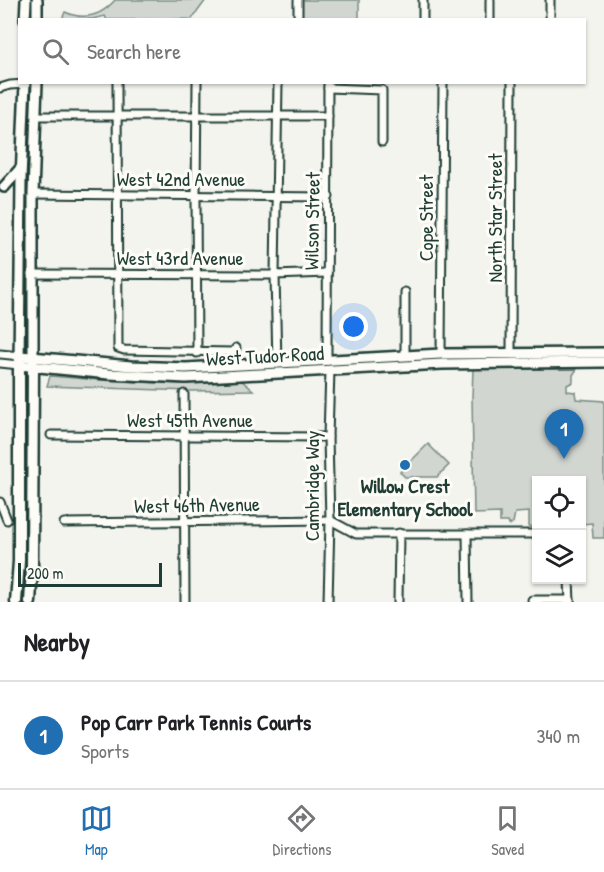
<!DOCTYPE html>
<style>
body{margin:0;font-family:"Patrick Hand",sans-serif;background:#f2f2f2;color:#202124}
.controls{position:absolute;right:18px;bottom:18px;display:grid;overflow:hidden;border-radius:0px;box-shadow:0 2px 4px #0004}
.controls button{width:54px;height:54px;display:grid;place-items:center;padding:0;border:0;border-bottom:2px solid #e0e0e0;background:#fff;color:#202124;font:30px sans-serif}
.scale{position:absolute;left:18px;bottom:15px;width:144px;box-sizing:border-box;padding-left:6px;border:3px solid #1f3d34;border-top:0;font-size:16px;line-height:21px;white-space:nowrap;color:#1f3d34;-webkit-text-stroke:4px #fdfcf7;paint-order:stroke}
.you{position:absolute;left:354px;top:327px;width:21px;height:21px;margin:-15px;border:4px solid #fff;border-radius:50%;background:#1a73e8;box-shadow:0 0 0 9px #1a73e833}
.badge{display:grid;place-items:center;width:39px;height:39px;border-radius:50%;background:#1f6fb2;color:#fff;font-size:20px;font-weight:700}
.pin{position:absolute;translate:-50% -50px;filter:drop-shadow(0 2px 3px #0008)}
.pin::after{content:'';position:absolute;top:32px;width:21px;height:18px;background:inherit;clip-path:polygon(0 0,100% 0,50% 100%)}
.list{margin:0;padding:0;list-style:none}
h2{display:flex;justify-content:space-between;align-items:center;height:78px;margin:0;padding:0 24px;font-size:26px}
h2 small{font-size:20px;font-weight:400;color:#757577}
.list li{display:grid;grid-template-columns:39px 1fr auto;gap:18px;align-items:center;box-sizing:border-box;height:108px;padding:0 24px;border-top:2px solid #e0e0e0}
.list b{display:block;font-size:22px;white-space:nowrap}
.list p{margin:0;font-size:20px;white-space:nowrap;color:#757577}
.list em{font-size:20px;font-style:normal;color:#757577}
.icon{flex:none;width:33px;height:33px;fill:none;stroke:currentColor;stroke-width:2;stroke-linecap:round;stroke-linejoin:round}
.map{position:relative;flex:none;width:604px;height:602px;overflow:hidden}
.search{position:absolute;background:#fff;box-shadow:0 2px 4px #0004;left:18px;right:18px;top:18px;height:66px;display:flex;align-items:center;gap:15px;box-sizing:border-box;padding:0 21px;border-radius:0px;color:#757577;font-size:22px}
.sheet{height:186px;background:#fff}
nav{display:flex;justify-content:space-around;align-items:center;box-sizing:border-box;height:84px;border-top:2px solid #e0e0e0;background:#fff;font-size:16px;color:#757577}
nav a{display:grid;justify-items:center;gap:3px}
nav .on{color:#1f6fb2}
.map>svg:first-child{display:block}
</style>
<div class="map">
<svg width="604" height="602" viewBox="0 0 604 602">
<rect width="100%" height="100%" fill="#f4f4ef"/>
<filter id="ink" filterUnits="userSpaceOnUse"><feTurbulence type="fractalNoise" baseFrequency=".0167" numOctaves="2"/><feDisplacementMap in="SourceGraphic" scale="12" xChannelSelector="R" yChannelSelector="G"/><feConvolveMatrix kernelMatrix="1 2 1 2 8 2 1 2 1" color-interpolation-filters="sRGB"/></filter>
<g filter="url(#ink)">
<g fill="#d1d6d1" stroke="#788a82" stroke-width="1.5">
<path d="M 115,0 L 206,0 L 192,19 L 107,20 L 105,16 L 92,19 L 62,19 L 65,12 C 85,21 101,16 115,0 Z"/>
<rect x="302" y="0" width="57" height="19"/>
<path d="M 473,368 L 577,369 L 573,375 L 573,382 L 567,385 L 567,391 L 575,392 L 576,399 L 604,401 L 604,538 L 593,538 L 592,523 L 582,524 L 582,481 L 536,481 L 536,527 L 529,527 L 529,512 L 515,513 L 513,523 L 509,525 L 508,522 L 500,522 L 500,513 L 474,514 L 472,397 Z"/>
<path d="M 50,376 L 99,380 L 181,384 L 242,381 L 253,390 L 191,391 L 47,386 Z"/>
<path d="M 428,444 L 449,465 L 437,477 L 405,477 L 400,472 Z"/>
</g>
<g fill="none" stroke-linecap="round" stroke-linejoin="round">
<g stroke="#1f3d34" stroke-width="11">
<g id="minor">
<path d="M 490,0 L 490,20"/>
<path d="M 550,0 L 550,20"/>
<path d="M 298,20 L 298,0"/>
<path d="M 423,20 L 423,0"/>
<path d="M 117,82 L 118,348 L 124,350 L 233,352 L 236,348"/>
<path d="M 0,88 L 10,85 L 25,84"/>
<path d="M 328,88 L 382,90 L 382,142"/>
<path d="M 36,116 L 328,116"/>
<path d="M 33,194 L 329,197"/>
<path d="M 33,274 L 275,275 L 327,273"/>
<path d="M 405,292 L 405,356"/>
<path d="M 197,353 L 196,196 L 197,82"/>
<path d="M 511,353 L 512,82"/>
<path d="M 0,354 L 20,356"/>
<path d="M 441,354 L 443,82"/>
<path d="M 327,361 L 328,82"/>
<path d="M 0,363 L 19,365"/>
<path d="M 277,364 L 275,275 L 278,82"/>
<path d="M 184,394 L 185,602"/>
<path d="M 51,435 L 328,437"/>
<path d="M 0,502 L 7,520"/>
<path d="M 64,523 L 330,520 L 356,534 L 536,534"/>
<path d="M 467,534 L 468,602"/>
<path d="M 569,580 L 570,602"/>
<path d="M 532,600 L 570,600"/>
<path d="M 328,602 L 330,520 L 328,437 L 330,370"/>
<path d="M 398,602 L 399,533"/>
</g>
</g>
<g stroke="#1f3d34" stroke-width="14">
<g id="major">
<path d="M 25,20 L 26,0"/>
<path d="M 37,20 L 37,0"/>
<path d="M 25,82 L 21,179 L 19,365 L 109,374 L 186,378 L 442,364 L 604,362"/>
<path d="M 4,187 L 20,169"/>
<path d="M 20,356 L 131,366 L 186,368 L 441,354 L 604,353"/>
<path d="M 33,362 L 33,194 L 37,82"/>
</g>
</g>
<g stroke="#1f3d34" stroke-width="15">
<g id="highway">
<path d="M 16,602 L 19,561 L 19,365"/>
<path d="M 30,602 L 32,569 L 33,367"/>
</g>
</g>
<use href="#minor" stroke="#fdfcf7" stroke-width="7"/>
<use href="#major" stroke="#fdfcf7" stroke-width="9"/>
<use href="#highway" stroke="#fdfcf7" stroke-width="10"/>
</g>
</g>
<circle fill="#1f6fb2" stroke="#fdfcf7" stroke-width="2" cx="405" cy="465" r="6"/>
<g text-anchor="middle" stroke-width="6" stroke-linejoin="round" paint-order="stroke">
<g font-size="20" fill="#1f3d34" stroke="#fdfcf7">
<text x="181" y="186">West 42nd Avenue</text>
<text transform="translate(426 218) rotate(-90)" y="7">Cope Street</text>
<text transform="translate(495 218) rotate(-90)" y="7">North Star Street</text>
<text transform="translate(312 221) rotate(-89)" y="7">Wilson Street</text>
<text x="180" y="265">West 43rd Avenue</text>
<text transform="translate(265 356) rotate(-3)" y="7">West Tudor Road</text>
<text x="190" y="427">West 45th Avenue</text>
<text transform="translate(312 486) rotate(-90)" y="7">Cambridge Way</text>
<text transform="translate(197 505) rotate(-1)" y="7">West 46th Avenue</text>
</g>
<g font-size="20" font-weight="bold" fill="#1f3d34" stroke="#fdfcf7">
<text x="405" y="493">Willow Crest<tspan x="405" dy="23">Elementary School</tspan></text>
</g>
</g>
</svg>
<div class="controls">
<button><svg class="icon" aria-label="locate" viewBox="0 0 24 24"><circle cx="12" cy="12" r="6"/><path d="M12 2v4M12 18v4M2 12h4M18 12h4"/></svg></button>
<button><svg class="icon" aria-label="layers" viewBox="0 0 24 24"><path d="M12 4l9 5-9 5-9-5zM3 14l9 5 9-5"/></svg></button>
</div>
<div class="scale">200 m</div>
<div class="you"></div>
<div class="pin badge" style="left:564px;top:459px">1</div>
<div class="search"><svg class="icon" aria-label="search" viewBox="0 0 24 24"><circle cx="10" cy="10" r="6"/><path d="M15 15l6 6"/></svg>Search here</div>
</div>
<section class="sheet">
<h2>Nearby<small></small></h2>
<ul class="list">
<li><span class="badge">1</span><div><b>Pop Carr Park Tennis Courts</b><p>Sports</p></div><em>340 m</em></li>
</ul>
</section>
<nav>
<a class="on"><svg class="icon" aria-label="map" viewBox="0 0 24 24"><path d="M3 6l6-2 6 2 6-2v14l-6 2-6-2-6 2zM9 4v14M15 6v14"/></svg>Map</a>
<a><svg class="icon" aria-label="directions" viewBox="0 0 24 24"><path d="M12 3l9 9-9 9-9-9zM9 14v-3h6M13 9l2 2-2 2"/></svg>Directions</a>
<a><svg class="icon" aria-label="saved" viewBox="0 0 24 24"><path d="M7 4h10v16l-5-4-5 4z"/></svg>Saved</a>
</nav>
